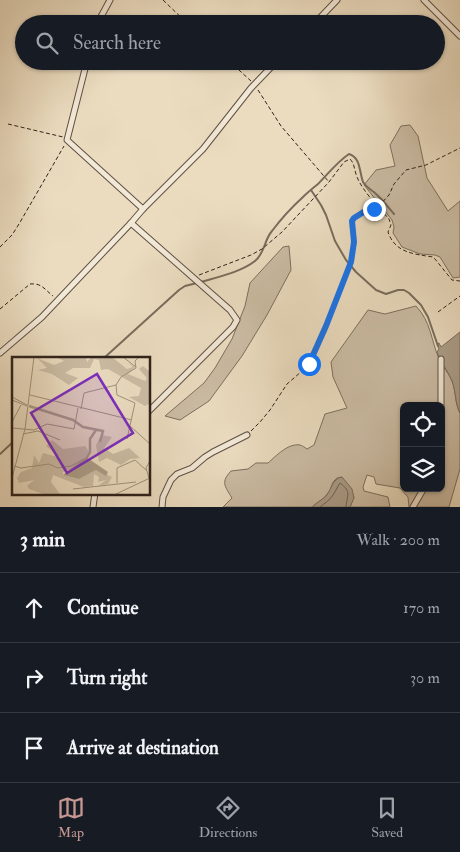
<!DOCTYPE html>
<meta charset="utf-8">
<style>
body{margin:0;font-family:"IM FELL Double Pica",serif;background:#20242c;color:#f1f3f6}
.controls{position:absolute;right:15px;bottom:15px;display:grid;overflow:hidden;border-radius:8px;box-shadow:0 1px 4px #0004}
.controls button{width:45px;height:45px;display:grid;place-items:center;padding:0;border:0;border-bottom:1px solid #363941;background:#171b24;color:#f1f3f6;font:25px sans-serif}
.stop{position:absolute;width:15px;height:15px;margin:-11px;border:4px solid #1a73e8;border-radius:50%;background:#fff}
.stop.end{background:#1a73e8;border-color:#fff;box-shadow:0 1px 5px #0008}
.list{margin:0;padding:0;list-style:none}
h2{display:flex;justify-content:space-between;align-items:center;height:65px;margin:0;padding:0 20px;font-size:21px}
h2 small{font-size:16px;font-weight:400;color:#9ea1a6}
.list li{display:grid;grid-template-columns:32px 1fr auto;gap:15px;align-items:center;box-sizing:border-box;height:70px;padding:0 20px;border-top:1px solid #363941}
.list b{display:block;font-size:19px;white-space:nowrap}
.list em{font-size:16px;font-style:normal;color:#9ea1a6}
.icon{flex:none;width:28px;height:28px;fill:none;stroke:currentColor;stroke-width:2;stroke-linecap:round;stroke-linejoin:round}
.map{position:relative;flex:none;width:460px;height:507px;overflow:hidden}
.search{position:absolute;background:#171b24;box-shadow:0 1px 4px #0004;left:15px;right:15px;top:15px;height:55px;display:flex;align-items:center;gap:12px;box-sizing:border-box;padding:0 18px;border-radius:28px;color:#9ea1a6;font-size:19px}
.sheet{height:275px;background:#171b24}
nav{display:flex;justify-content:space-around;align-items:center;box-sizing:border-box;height:70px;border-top:1px solid #363941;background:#171b24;font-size:14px;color:#9ea1a6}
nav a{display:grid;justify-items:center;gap:2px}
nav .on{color:#c59692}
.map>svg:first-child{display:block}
</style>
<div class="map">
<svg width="460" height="507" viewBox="0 0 460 507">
<rect width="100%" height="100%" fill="#ebdcc0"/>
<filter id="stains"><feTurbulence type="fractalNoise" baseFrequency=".004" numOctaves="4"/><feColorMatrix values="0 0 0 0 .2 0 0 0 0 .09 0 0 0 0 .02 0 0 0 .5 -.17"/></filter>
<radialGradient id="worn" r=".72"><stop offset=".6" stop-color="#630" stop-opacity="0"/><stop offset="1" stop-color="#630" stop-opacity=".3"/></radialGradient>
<g fill="#cbbca4" stroke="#7d6f5f" fill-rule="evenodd">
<path d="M 410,125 L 418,136 L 427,178 L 448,211 L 460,201 L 460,277 L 453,278 L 440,257 L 435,255 L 420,254 L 402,247 L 393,233 L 394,227 L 392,220 L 364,185 L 376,170 L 395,166 L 390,145 L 401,126 Z"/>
<path d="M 289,246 L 291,270 L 267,315 L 242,356 L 209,401 L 180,420 L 165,416 L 204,383 L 215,368 L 232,339 L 245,306 L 250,283 L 283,247 Z"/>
<path d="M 416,306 C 431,322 431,340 439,359 C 443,367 450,375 453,383 C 456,393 455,404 460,413 L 460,469 L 449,507 L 409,507 L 408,497 L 400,488 L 376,484 L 374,477 L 367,475 L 363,487 L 364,491 L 388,497 L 390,507 L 350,507 L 354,497 L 342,477 L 337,478 L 333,482 L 330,490 L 325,497 L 312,507 L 223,507 L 232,498 C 224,485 221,482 231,471 L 248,469 L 256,463 L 268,463 C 276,456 288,443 300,445 C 301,445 306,448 307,449 L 314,445 L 325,414 L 347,408 L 333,377 L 331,362 L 368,310 L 385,314 ZM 404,406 L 441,406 L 441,488 L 404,488 Z"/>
</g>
<g fill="#ab9d88" stroke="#796c5c">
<path d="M 460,332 L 460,413 C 455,403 456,392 452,381 C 448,371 441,363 437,352 L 439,349 L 437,344 L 439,343 L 441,347 Z"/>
<path d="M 342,477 L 352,489 L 354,498 L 350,507 L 312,507 C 316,503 322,500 326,496 C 332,489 332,479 342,477 Z"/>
</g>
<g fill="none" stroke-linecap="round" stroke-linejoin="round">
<path stroke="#6d6051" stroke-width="1" d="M 320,507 C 325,503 330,500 333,495 C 336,491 337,487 340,483 C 352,492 347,495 346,507"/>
<g stroke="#796c5c" stroke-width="2">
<path d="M 311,190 L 321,205 L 326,215 L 335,241 L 346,260 L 356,272 L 376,290 L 386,294 L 398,290 L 404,290 L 409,293 L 421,305 L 428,317 L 438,346"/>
<path d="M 201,282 C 218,277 241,272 255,261 C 265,253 264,240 272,231 C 281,219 292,207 303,197 C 308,192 313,188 318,184 C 328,174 337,162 349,154 C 361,158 359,171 363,182 C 366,187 370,189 375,193 C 382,199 388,207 394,214"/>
<path d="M 104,358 L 179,290 L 185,286 L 197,283"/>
<path d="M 0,454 L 14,441"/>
</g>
<g stroke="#5e5044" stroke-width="7">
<g id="street">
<path d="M 424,0 L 460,36"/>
<path d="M 97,24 L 110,0"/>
<path d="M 314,24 L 337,0"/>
<path d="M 87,61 L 67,140 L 143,209"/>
<path d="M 131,223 L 230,310 L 237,320 L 233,327 L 149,411"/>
<path d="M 0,353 L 42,317 L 131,223 L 143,209 L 203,149 L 251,88 L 277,61"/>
<path d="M 441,433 L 441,359"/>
<path d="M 93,507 L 95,493"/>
<path d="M 162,507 L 163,497 L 171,480 L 177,474 L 192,468 L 205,457 L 213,452 L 247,435"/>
<path d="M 413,507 L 424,488"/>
</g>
</g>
<g stroke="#2f221a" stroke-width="1" stroke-dasharray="4 2.5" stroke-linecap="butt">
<path d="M 163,0 L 188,24"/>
<path d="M 229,61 L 251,81"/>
<path d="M 258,90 L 281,126 L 329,182"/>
<path d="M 8,124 L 63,137"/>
<path d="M 0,247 L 12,235 L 19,224 L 64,146"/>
<path d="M 199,275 L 251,255 L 262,249 L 282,232 L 329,182 L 344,162 L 350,159 C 355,164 354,170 357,177 C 362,190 379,208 389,219 L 391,225 L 388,232 C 395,253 414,254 433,257 L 435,259 L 452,280 L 460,281"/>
<path d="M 0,309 L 30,284 C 42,283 44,289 53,296"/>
<path d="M 438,312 L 460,296"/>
<path d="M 251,431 L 260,422 L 270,410 L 287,384 L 309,365 L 326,327 L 351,262 L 354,242 L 352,221 L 354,218 L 370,208 L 375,209 L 378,207 L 389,195 L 394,184 L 406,170 L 426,165 L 460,148"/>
</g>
<use href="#street" stroke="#f2e8d6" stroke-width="5"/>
</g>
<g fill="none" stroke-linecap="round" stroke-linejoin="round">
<path stroke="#1a73e8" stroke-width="6" d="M 309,364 L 326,326 L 351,262 L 354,242 L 352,221 L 354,218 L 370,208 L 374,209"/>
</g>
<g transform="translate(12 357)">
<rect width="138" height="138" fill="#ebdcc0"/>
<path d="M 44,0 L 74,0 L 75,5 L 79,0 L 100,0 L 115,12 L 121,10 L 115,5 L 123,10 L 116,17 L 133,24 L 135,21 L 127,12 L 131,9 L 137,14 L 137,47 L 133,49 L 117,40 L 127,39 L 129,31 L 96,12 L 89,13 L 87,3 L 82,2 L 78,11 L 61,11 L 53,16 L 66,21 L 57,28 L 40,17 L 26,13 L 35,11 L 25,1 L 42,8 L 52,4 ZM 89,78 L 100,80 L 92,91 L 101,97 L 117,91 L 128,101 L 118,102 L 109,108 L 95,101 L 87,105 L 84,88 ZM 40,83 L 51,92 L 73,89 L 77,95 L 67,109 L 51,115 L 51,118 L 67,122 L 84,113 L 100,120 L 96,127 L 86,129 L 94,123 L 86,125 L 87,120 L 82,117 L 81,129 L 72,130 L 41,118 L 39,125 L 48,137 L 31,137 L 17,132 L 15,129 L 22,123 L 7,126 L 5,121 L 9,115 L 20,111 L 22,98 L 27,106 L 31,96 L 49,101 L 34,89 Z" fill="#cbbca4"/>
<path d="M 74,100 L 96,115 L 94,119 L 84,113 L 67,122 L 51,118 Z" fill="#ab9d88"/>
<path fill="none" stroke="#ab9d88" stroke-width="2.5" d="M 17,49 L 61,63 L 71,70 L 91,74 L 88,85M 74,102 L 78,95 L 78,82 L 84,73"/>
<path fill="none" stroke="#a0927e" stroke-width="1" d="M 111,0 L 124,10M 104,28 L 105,38 L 123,46 L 115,82M 18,38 L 120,63M 0,40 L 15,48M 0,43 L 15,49M 69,52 L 72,36 L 104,28 L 109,20 L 124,11 L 123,4 L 127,0M 0,65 L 9,48M 118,69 L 138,87M 0,71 L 22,73 L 35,67 L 62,72 L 66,51M 11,77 L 26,74 L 48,83M 2,109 L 9,111 L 37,107 L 46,111 L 59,109 L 72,102M 0,121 L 13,72 L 22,0M 137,121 L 134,111 L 138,104M 105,126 L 105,111 L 123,103 L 134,113M 61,132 L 124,125M 104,137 L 138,121"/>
<path fill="#7b2cbf" fill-opacity="0.15" stroke="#7b2cbf" stroke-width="2.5" d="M 85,17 L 121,76 L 55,116 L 19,56 Z"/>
<rect width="138" height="138" fill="none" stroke="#2f221a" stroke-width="2.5"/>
</g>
<rect width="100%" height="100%" filter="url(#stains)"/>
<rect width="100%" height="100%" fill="url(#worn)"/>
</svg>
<div class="controls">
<button><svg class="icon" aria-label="locate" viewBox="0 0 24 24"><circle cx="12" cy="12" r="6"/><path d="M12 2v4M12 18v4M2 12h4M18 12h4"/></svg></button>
<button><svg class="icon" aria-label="layers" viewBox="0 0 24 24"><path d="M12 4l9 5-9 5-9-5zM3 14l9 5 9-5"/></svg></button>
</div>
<div class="stop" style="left:309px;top:364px"></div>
<div class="stop end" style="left:374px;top:209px"></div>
<div class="search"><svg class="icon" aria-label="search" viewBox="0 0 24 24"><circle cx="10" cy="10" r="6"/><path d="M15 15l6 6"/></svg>Search here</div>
</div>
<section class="sheet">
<h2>3 min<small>Walk · 200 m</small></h2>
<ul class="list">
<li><svg class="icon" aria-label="ahead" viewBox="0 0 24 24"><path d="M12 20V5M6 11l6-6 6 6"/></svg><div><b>Continue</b></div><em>170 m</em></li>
<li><svg class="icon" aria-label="right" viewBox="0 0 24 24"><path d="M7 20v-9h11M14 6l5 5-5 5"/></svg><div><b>Turn right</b></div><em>30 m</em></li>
<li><svg class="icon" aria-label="arrive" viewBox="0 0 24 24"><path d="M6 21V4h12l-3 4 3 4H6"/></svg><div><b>Arrive at destination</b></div></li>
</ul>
</section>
<nav>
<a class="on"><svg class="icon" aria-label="map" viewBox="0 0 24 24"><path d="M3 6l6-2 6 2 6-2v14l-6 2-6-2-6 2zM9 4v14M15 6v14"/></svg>Map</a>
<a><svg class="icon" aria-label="directions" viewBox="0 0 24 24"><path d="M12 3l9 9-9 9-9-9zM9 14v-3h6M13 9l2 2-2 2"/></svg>Directions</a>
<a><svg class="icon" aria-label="saved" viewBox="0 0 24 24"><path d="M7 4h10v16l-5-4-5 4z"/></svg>Saved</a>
</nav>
